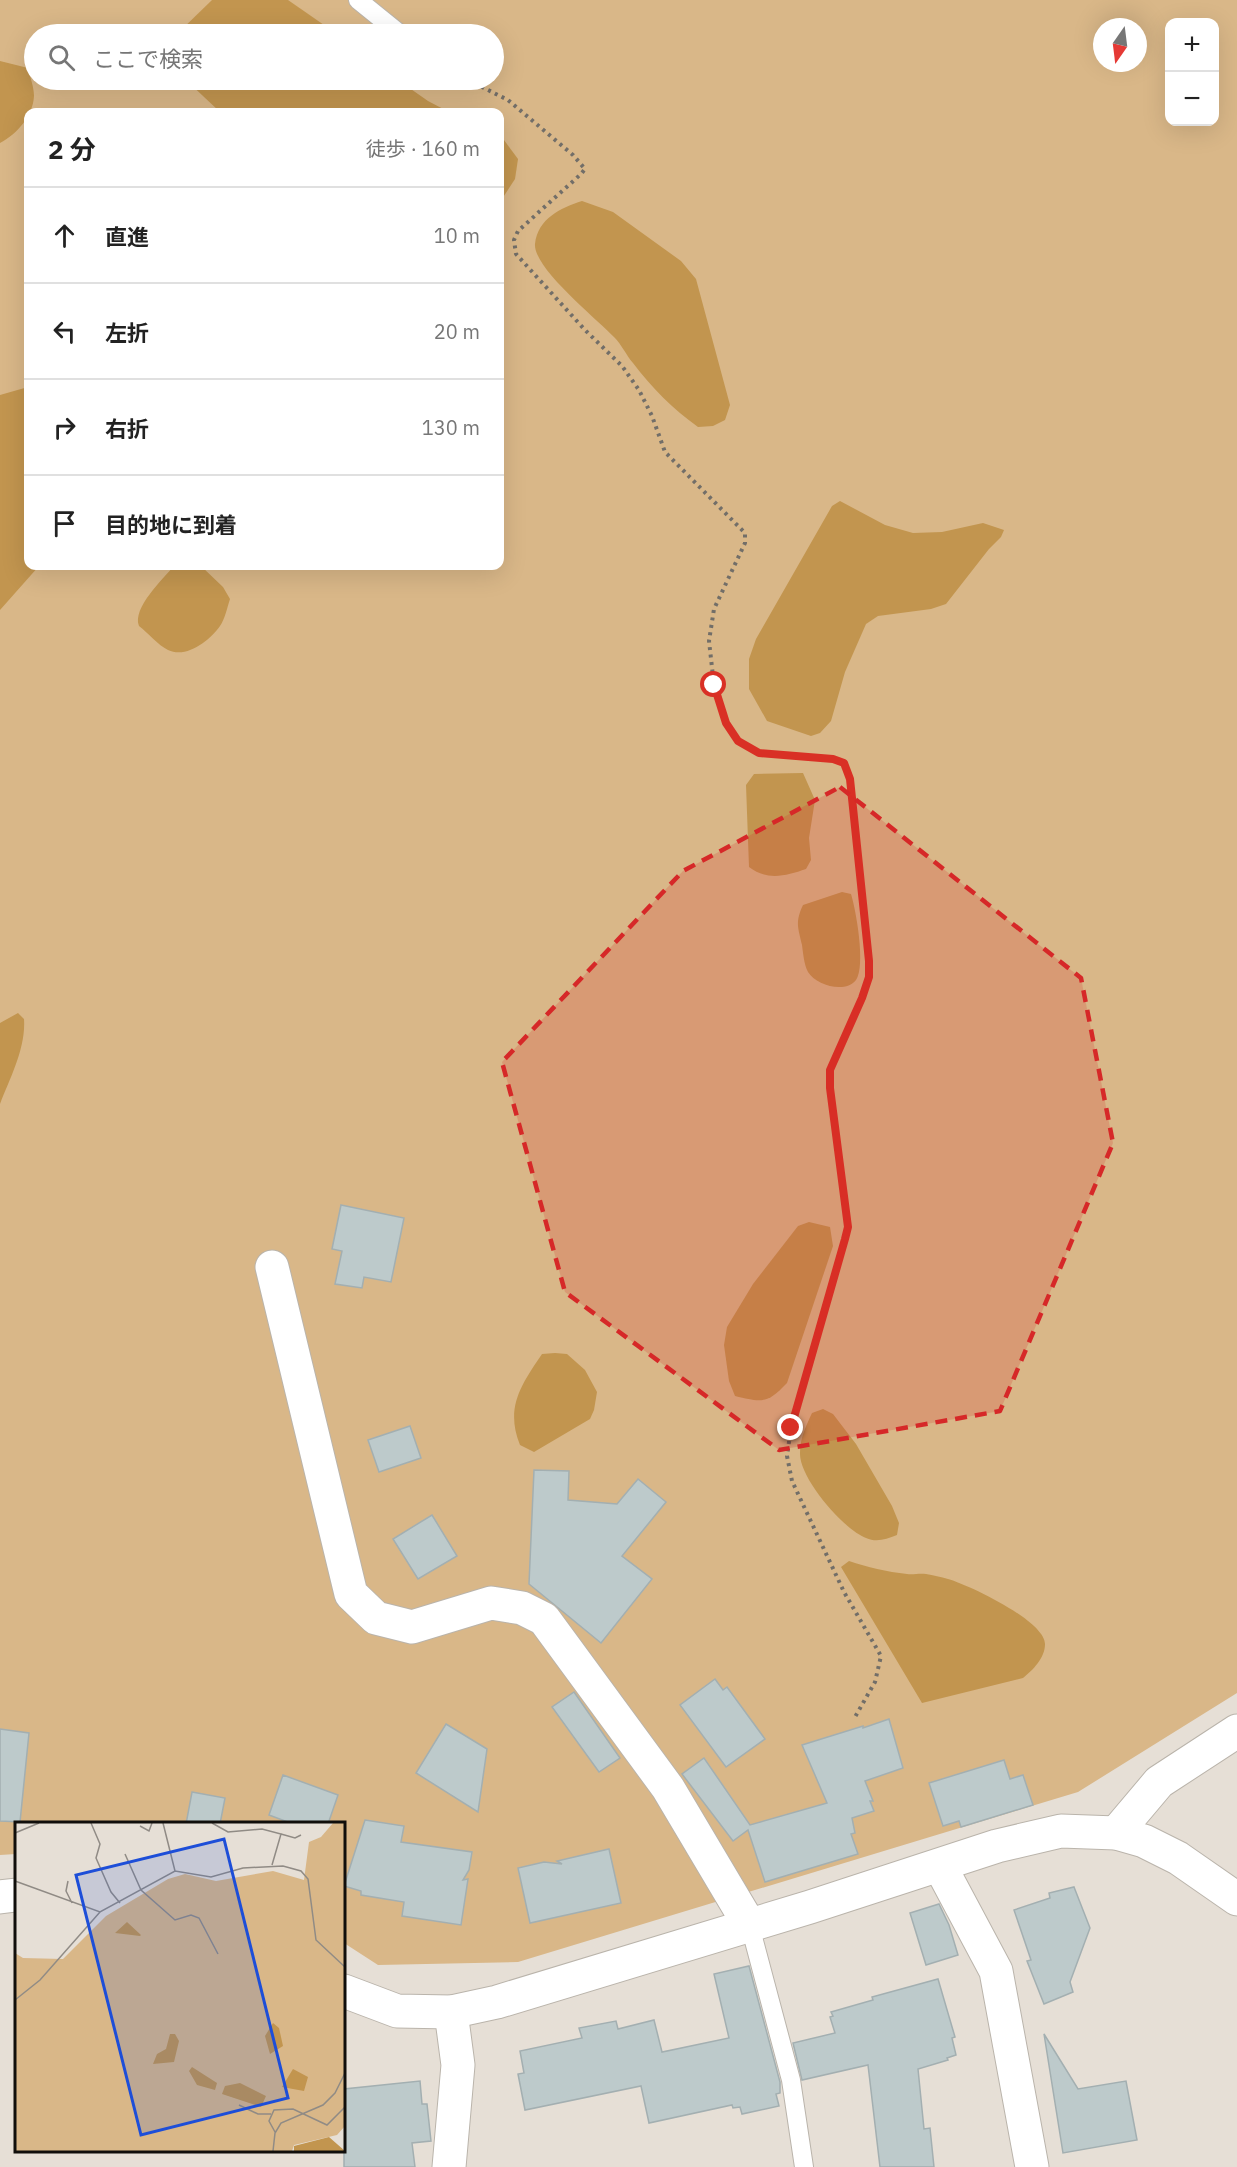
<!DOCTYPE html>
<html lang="ja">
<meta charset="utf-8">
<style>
body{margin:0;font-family:"IBM Plex Sans","Noto Sans JP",sans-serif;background:#f2f2f2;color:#222}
.controls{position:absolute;right:18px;top:18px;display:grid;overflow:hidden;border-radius:12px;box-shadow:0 6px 24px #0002}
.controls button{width:54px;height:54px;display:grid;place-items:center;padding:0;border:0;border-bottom:2px solid #e0e0e0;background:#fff;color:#222;font:30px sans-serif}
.compass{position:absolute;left:1093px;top:18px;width:54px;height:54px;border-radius:50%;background:#fff;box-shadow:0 6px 24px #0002;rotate:194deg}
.stop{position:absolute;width:18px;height:18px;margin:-14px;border:4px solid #d93025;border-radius:50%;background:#fff}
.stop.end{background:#d93025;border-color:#fff;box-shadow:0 2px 6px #0008}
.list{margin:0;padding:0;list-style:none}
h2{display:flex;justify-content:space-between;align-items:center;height:78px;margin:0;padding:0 24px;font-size:26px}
h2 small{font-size:20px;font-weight:400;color:#767676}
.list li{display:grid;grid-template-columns:39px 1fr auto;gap:18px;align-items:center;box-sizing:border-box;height:96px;padding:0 24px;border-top:2px solid #e0e0e0}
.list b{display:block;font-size:22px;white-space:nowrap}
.list em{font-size:20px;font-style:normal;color:#767676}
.icon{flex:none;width:33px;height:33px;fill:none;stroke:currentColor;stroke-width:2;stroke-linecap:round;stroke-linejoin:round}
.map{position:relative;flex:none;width:1237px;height:2167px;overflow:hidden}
.search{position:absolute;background:#fff;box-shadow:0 6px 24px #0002;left:24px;top:24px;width:480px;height:66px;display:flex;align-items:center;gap:15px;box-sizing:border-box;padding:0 21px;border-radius:33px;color:#767676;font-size:22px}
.panel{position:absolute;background:#fff;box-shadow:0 6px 24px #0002;left:24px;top:108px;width:480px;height:462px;border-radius:12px}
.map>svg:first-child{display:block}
</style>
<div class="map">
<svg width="1237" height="2167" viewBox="0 0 1237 2167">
<rect width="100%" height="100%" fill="#e6dfd6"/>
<path fill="#d9b788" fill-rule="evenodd" d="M 0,0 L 1237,0 L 1237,1693 L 1078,1792 L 518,1962 L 378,1965 L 344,1943 L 344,1824 L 16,1824 L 16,1854 L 0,1855 ZM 1170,22 L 1214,22 L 1214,122 L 1170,122 ZM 1102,27 L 1138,27 L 1138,63 L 1102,63 ZM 34,34 L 494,34 L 494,80 L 34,80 ZM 28,112 L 500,112 L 500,566 L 28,566 Z"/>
<g fill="#c2954f">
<path d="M 212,0 L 288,0 L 337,34 L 177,34 Z"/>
<path d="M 0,61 L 28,68 C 30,77 34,87 34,96 C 33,116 17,134 0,143 Z"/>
<path d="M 186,80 L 398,80 L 428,101 L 449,112 L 220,112 Z"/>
<path d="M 500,138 L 504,140 L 518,159 L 515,179 L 500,202 Z"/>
<path d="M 582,201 L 613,212 L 681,261 L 696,279 L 730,405 L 725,420 L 713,426 L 698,427 C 673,409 652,388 633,363 C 626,355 622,345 614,337 C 598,320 533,268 535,244 C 538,218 561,208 582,201 Z"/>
<path d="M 28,387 L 28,566 L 39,566 L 0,610 L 0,395 Z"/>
<path d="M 840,501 L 885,525 L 913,533 L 942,532 L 983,523 L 1004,530 L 1001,537 L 989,549 L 946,604 L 931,609 L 878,616 L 866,624 L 845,672 L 831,721 L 820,733 L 811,736 L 767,721 L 749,689 L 749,659 L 756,639 L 832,506 Z"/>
<path d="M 174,566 L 201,566 L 223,587 L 230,599 C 227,608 225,619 220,626 C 210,640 187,659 168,650 C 158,645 148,633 139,626 C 132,608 163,579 174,566 Z"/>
<path d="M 803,773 L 815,800 L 809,838 L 811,860 L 806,869 C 786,876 767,881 749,867 L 746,785 L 754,774 Z"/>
<path d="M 842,892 L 851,894 C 856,910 866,966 856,980 C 845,994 816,985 808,972 C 804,965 803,952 802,945 C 798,927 795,922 803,905 Z"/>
<path d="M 18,1013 L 24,1019 C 26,1048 10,1078 0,1104 L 0,1023 Z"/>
<path d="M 809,1222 L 830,1227 L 833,1246 L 787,1383 C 768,1403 763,1403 735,1396 L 729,1381 L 724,1345 L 727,1327 L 753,1284 L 798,1226 Z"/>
<path d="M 555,1353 L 567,1354 L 585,1370 L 597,1392 L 594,1410 L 590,1419 L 534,1452 L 520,1445 C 505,1408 521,1385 542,1354 Z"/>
<path d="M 823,1409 L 833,1414 L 856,1444 L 892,1506 L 899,1523 L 897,1535 C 886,1539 877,1543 866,1538 C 843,1529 799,1478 800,1453 C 800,1438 806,1426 812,1413 Z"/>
<path d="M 849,1561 C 867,1567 887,1572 907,1574 C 913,1575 919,1573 926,1574 C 933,1575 941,1577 948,1579 C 969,1585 1045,1621 1045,1644 C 1045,1658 1033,1670 1023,1678 L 922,1703 L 841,1567 Z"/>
</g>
<g fill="#bdcacb" stroke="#a3afb1" stroke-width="1.5">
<path d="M 341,1205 L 404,1218 L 391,1282 L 364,1277 L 362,1288 L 335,1284 L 342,1251 L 332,1249 Z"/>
<path d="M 410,1426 L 421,1458 L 379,1472 L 368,1440 Z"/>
<path d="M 534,1470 L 569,1471 L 568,1500 L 617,1504 L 638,1479 L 666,1502 L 622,1556 L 652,1579 L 601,1643 L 529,1584 Z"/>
<path d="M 432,1515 L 457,1556 L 418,1579 L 393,1539 Z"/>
<path d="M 715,1679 L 723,1690 L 727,1687 L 765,1739 L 726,1767 L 680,1705 Z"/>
<path d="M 574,1692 L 620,1758 L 599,1772 L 552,1707 Z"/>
<path d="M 889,1719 L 903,1768 L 865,1781 L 873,1801 L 870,1801 L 874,1811 L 852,1818 L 855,1833 L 851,1834 L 858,1854 L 765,1882 L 748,1830 L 733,1841 L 682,1774 L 704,1758 L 750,1825 L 827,1803 L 802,1745 L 863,1726 L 863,1728 Z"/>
<path d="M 446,1724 L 487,1749 L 478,1812 L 416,1773 Z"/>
<path d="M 0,1729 L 29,1733 L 20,1822 L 0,1821 Z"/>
<path d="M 1004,1760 L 1010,1779 L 1023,1775 L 1033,1805 L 961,1827 L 959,1821 L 943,1826 L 929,1783 Z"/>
<path d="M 283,1775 L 338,1795 L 328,1824 L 293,1824 L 269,1815 Z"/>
<path d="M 192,1792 L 225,1798 L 220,1824 L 186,1824 Z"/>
<path d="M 365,1820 L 404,1826 L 401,1842 L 472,1852 L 469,1870 L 463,1880 L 468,1879 L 461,1925 L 402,1916 L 404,1902 L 361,1895 L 361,1891 L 344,1886 Z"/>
<path d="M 609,1849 L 621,1903 L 530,1923 L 518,1868 L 544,1862 L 562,1864 L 557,1861 Z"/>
<path d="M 1074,1887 L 1090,1928 L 1070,1982 L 1073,1992 L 1044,2004 L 1027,1961 L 1031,1960 L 1014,1910 L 1050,1898 L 1049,1893 Z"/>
<path d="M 939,1904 L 949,1925 L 958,1955 L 926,1965 L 910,1913 Z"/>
<path d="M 749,1966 L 780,2082 L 780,2093 L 776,2094 L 779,2106 L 742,2114 L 740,2107 L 733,2108 L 732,2105 L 649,2123 L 641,2086 L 525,2110 L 518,2074 L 524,2073 L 520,2051 L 582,2038 L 579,2028 L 616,2021 L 618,2029 L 654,2020 L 662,2052 L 729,2038 L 714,1974 Z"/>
<path d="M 938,1979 L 955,2037 L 952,2038 L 956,2055 L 947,2058 L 948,2060 L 918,2069 L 924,2129 L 930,2128 L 934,2167 L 880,2167 L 868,2065 L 802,2080 L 793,2043 L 835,2033 L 830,2017 L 833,2016 L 831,2012 L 873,2000 L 872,1997 Z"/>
<path d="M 1044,2034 L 1078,2089 L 1126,2081 L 1137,2140 L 1063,2153 Z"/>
<path d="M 420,2081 L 422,2104 L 427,2104 L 431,2141 L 412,2143 L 415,2167 L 344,2167 L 344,2089 Z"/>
</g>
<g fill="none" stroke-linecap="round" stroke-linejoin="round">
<g stroke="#bab4ab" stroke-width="20">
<g id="service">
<path d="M 358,0 L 400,34"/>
<path d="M 750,1926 L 791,2080 L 804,2167"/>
</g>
</g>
<g stroke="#bab4ab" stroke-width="35">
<g id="minor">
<path d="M 272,1267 L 351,1594 L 376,1618 L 412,1627 L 491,1603 L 522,1608 L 544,1619 L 668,1788 L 750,1926"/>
<path d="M 1116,1833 L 1159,1782 L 1237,1731"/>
<path d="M 940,1866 L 996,1971 L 1032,2167"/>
<path d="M 449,2167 L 458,2065 L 451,2012"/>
</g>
</g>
<g stroke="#bab4ab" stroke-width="35">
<g id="tertiary">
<path d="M 0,1897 L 16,1895"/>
<path d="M 344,1991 L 397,2011 L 451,2012 L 497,2002 L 810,1907 L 997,1846 L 1061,1831 L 1116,1833 L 1144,1841 L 1178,1858 L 1237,1899"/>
</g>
</g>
<path stroke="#726e68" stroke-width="4" stroke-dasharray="3 4.5" stroke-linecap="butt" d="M 468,80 L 508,100 L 573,155 L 585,169 L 581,174 L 518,231 L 514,240 L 516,254 L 585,330 L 622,366 L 639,390 L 652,416 L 665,452 L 745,533 L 745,543 L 714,609 L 709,641 L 714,685 L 726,723 L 738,741 L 759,753 L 833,759 L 844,763 L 850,779 L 869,961 L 869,977 L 863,998 L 829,1070 L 830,1088 L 848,1226 L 799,1397 L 791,1428 L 787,1456 L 792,1481 L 844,1592 L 881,1656 L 875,1682 L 855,1717"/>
<use href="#service" stroke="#fff" stroke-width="18"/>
<use href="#minor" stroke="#fff" stroke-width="33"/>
<use href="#tertiary" stroke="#fff" stroke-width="33"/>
</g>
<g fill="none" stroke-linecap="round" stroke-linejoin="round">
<path stroke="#d93025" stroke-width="8" d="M 714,685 L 726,723 L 738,741 L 759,753 L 833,759 L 844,763 L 850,779 L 869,961 L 869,977 L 862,998 L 830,1070 L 830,1088 L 848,1227 L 845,1239 L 791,1428"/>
</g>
<path fill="#d62828" fill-opacity="0.2" stroke="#d62828" stroke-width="4.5" stroke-dasharray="12 8" stroke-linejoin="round" d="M 840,787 L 1081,978 L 1113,1143 L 1000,1411 L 779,1450 L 565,1292 L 502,1062 L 683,871 Z"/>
<g transform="translate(15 1822)">
<rect width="330" height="330" fill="#e6dfd6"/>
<path d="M 318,1 L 330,1 L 330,304 L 322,313 L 279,323 L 277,329 L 0,329 L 0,131 L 8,136 L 48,137 L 91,94 L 153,57 L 170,52 L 201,59 L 258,49 L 289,58 L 294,20 L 306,15 Z" fill="#d9b788"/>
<path d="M 112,100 L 126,113 L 125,114 L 100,111 ZM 258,201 L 264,206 L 268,224 L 255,232 L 250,214 ZM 155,212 L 160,212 L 164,219 L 159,240 L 138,242 L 142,232 L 151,227 ZM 177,245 L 202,261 L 200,268 L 182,263 L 174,249 ZM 278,247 L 293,255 L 289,269 L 267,265 ZM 225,261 L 251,274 L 246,285 L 207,272 L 210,264 ZM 314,315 L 330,329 L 279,329 L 279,324 Z" fill="#c2954f"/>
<path fill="none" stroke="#908b85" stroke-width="1.5" d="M 76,1 L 85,22 L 81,36 L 96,70 L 105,81M 148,1 L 160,49M 197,1 L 213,10 L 247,7 L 266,12 L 257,43M 125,4 L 134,9 L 137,1M 0,11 L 24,1M 266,12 L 280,16 L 286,13M 110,32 L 126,68 L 160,98 L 176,93 L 184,96 L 203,132M 0,59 L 85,90 L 160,49 L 196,55 L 228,46 L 268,44 L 286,49 L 293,57 L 301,118 L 330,145M 53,59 L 51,69 L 57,81M 0,178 L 25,158 L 85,90M 224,283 L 243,292 L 256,292M 260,310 L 254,299 L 259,288 L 278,287 L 312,303 L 330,285M 258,329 L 260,311 L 266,301 L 308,283 L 320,271 L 330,251"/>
<path fill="#1d4ed8" fill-opacity="0.15" stroke="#1d4ed8" stroke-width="3" d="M 209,17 L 273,276 L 126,313 L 61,53 Z"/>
<rect width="330" height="330" fill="none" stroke="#100e0b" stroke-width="3"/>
</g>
</svg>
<div class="controls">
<button>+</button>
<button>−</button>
</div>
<svg class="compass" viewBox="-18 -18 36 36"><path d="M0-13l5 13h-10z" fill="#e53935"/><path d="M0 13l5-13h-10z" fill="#767676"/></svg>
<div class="stop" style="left:714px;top:685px"></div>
<div class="stop end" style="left:791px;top:1428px"></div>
<div class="search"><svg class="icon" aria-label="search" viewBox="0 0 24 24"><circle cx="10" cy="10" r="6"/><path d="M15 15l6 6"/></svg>ここで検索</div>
<section class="panel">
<h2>2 分<small>徒歩 · 160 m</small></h2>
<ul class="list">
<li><svg class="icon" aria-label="ahead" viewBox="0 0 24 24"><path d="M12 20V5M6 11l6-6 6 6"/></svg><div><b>直進</b></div><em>10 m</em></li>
<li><svg class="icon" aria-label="left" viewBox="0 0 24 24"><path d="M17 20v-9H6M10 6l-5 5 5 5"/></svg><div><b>左折</b></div><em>20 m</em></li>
<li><svg class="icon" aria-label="right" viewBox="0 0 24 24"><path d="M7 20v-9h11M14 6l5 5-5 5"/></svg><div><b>右折</b></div><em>130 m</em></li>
<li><svg class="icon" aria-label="arrive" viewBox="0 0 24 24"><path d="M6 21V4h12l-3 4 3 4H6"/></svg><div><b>目的地に到着</b></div></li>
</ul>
</section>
</div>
